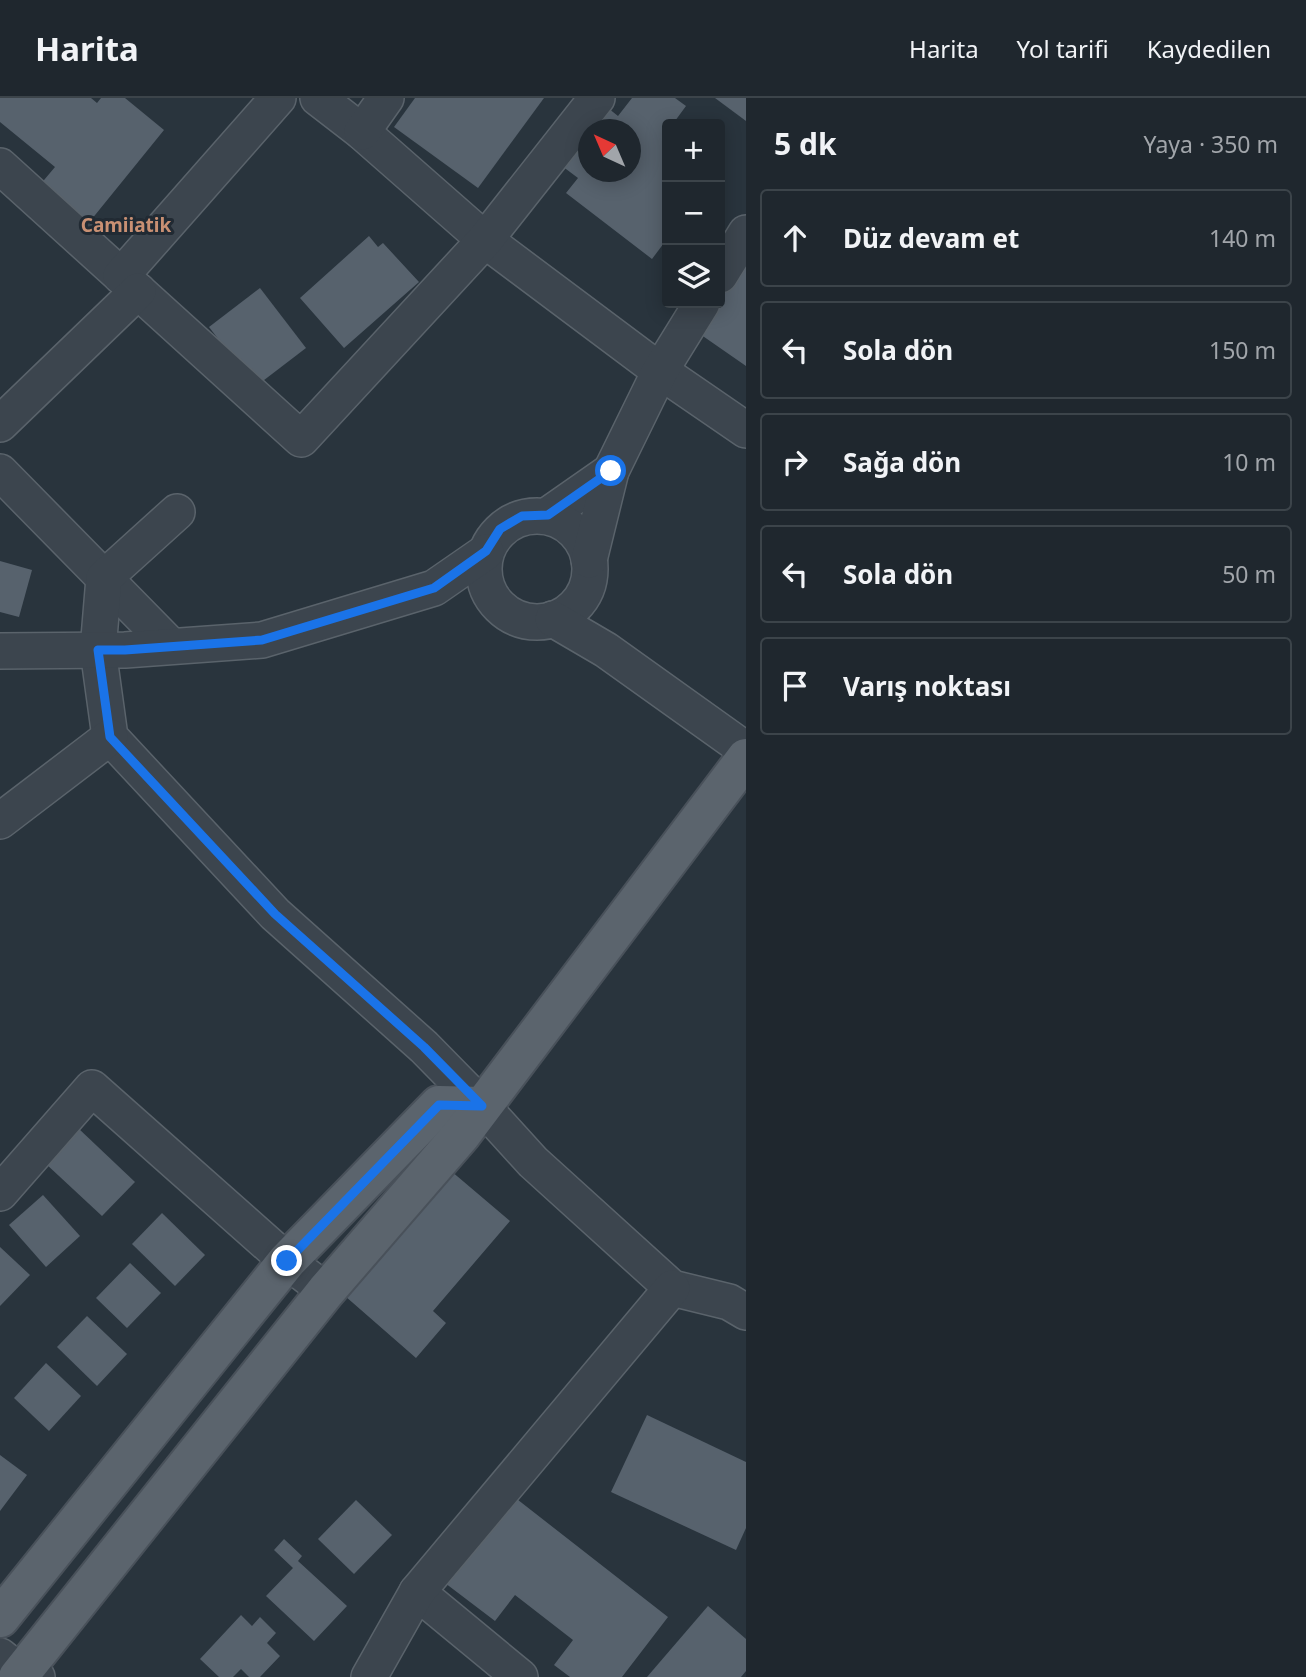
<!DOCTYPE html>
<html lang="tr">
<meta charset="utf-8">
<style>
body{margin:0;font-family:"Noto Sans",sans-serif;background:#272f36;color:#f1f3f6}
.controls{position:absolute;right:21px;top:21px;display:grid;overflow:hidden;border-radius:7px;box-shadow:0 4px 18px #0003}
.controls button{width:63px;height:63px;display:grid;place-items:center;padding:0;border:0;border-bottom:2px solid #3c444a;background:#1f272e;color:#f1f3f6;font:35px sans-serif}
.compass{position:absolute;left:578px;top:21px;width:63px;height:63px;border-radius:50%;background:#1f272e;box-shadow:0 4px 18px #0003;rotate:316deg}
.stop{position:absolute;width:21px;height:21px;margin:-16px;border:5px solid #1a73e8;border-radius:50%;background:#fff}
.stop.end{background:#1a73e8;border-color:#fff;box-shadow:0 2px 7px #0008}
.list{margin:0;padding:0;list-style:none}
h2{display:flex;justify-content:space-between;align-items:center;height:91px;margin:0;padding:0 28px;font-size:30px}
h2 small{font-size:23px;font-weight:400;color:#a1a5aa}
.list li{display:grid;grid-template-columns:46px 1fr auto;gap:21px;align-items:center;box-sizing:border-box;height:98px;margin:0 14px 14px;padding:0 14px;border:2px solid #3c444a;border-radius:7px}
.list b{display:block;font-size:26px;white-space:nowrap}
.list em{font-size:23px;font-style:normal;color:#a1a5aa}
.icon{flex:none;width:38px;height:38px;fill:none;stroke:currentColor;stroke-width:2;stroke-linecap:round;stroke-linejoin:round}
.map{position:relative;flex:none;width:746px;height:1579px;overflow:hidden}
header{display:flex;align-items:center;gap:42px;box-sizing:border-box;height:98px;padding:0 35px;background:#1f272e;border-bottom:2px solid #3c444a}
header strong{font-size:33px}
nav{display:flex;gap:38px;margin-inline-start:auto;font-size:24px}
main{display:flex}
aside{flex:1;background:#1f272e}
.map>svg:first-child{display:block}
</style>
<header>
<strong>Harita</strong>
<nav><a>Harita</a><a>Yol tarifi</a><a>Kaydedilen</a></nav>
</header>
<main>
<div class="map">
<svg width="746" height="1579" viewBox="0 0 746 1579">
<rect width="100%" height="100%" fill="#29343d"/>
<g fill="#57626d" fill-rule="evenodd">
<path d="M 0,0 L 91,0 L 97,5 L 101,0 L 125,0 L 164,32 L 87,127 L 39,88 L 55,69 L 0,24 Z"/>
<path d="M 415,0 L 544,0 L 478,90 L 394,29 Z"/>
<path d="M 632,0 L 675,0 L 686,8 L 675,23 L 679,26 L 667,26 L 667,141 L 652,161 L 566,95 L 578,80 L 558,65 L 603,6 L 618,18 ZM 589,32 L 631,32 L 631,74 L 589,74 Z"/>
<path d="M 715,0 L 746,0 L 746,23 Z"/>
<path d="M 369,138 L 378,149 L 383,145 L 419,184 L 344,250 L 300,200 Z"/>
<path d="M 746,164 L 746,268 L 697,234 L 717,205 L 720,205 L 720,201 Z"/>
<path d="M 260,190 L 306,250 L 255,289 L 209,229 Z"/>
<path d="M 0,463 L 32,472 L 19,519 L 0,514 Z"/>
<path d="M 78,1030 L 135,1084 L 102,1118 L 45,1065 Z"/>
<path d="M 444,1067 L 510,1123 L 433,1213 L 446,1225 L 416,1260 L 337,1191 Z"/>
<path d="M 43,1097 L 80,1138 L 46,1169 L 9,1127 Z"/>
<path d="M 162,1115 L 205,1157 L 175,1188 L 132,1146 Z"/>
<path d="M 0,1149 L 30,1177 L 0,1208 Z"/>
<path d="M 130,1165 L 161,1195 L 127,1230 L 96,1200 Z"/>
<path d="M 87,1218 L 127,1256 L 97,1288 L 57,1249 Z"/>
<path d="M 46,1265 L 81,1298 L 49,1333 L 14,1300 Z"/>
<path d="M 647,1317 L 746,1364 L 746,1430 L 736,1452 L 611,1394 Z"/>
<path d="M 0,1357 L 27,1377 L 0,1413 Z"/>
<path d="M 513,1398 L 668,1519 L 622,1579 L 570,1579 L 554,1567 L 573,1542 L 515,1497 L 495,1523 L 445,1485 Z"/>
<path d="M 356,1402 L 392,1437 L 354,1476 L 318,1441 Z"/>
<path d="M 284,1441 L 302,1458 L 298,1463 L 347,1508 L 314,1543 L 266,1498 L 293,1470 L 274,1452 Z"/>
<path d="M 708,1508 L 746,1541 L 746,1573 L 741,1579 L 647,1579 Z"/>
<path d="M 241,1517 L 252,1528 L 260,1519 L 276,1535 L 267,1545 L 280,1558 L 260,1579 L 249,1579 L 241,1571 L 233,1579 L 219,1579 L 200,1561 Z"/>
</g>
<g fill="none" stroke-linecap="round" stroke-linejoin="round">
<g stroke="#5a636b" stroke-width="38">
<g id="minor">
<path d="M 318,0 L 362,34 L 485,142 L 660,273 L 746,332"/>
<path d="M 362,34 L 386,0"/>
<path d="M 0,68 L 301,341 L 485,142 L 597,0"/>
<path d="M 720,177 L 746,135"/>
<path d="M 121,178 L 278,0"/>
<path d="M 0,326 L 138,193"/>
<path d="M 0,374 L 171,548"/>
<path d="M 177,414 L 104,480 L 98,552 L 110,639 L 275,816 L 424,949 L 482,1008 L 533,1064 L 672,1190 L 729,1204 L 746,1214"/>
<path d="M 548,417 L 611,373"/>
<circle cx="537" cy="471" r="53"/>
<path d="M 589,462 L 611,373 L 660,273 L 702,205"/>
<path d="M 553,521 L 606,552 L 746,652"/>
<path d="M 0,553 L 125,552 L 262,542 L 434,490 L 486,454"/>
<path d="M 0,723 L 110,639"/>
<path d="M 0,1095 L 92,990 L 287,1163 L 326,1193"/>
<path d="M 417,1494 L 520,1579"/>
<path d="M 0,1558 L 21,1575 L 37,1579"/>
<path d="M 369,1579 L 417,1494 L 672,1190"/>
</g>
</g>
<g stroke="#49515a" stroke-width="42">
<g id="major">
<path d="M 0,1520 L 287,1163 L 439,1007 L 482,1008"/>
<path d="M 18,1579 L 326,1193 L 461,1037 L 746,660"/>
</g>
</g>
<use href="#minor" stroke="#3c454e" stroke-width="35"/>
<use href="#major" stroke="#5b646d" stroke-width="38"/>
</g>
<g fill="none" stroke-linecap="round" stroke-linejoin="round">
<path stroke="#1a73e8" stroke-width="9" d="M 287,1163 L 439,1007 L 482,1008 L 424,949 L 275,816 L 110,639 L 98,552 L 125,552 L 262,542 L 434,490 L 486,453 L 500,431 L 522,418 L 548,417 L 611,373"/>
</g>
<g text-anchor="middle" stroke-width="6" stroke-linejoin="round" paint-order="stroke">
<g font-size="19" font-weight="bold" fill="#c99073" stroke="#212a33">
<text x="126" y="134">Camiiatik</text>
</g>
</g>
</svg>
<div class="controls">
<button>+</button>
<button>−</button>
<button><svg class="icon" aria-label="layers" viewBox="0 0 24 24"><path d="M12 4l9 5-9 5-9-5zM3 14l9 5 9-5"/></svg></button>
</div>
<svg class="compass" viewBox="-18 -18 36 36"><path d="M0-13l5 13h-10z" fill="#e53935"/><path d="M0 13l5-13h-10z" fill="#a1a5aa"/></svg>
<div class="stop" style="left:611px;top:373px"></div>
<div class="stop end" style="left:287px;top:1163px"></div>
</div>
<aside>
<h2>5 dk<small>Yaya · 350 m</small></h2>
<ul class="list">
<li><svg class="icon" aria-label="ahead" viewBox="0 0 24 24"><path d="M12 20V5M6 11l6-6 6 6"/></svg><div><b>Düz devam et</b></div><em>140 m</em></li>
<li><svg class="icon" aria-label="left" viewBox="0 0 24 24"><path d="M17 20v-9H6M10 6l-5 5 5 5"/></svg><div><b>Sola dön</b></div><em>150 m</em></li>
<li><svg class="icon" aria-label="right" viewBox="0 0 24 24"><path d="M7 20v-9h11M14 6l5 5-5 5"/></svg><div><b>Sağa dön</b></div><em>10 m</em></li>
<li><svg class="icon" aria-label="left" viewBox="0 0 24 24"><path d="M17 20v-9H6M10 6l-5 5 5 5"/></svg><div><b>Sola dön</b></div><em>50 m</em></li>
<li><svg class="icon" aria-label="arrive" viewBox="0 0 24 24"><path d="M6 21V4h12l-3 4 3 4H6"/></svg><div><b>Varış noktası</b></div></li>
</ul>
</aside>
</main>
